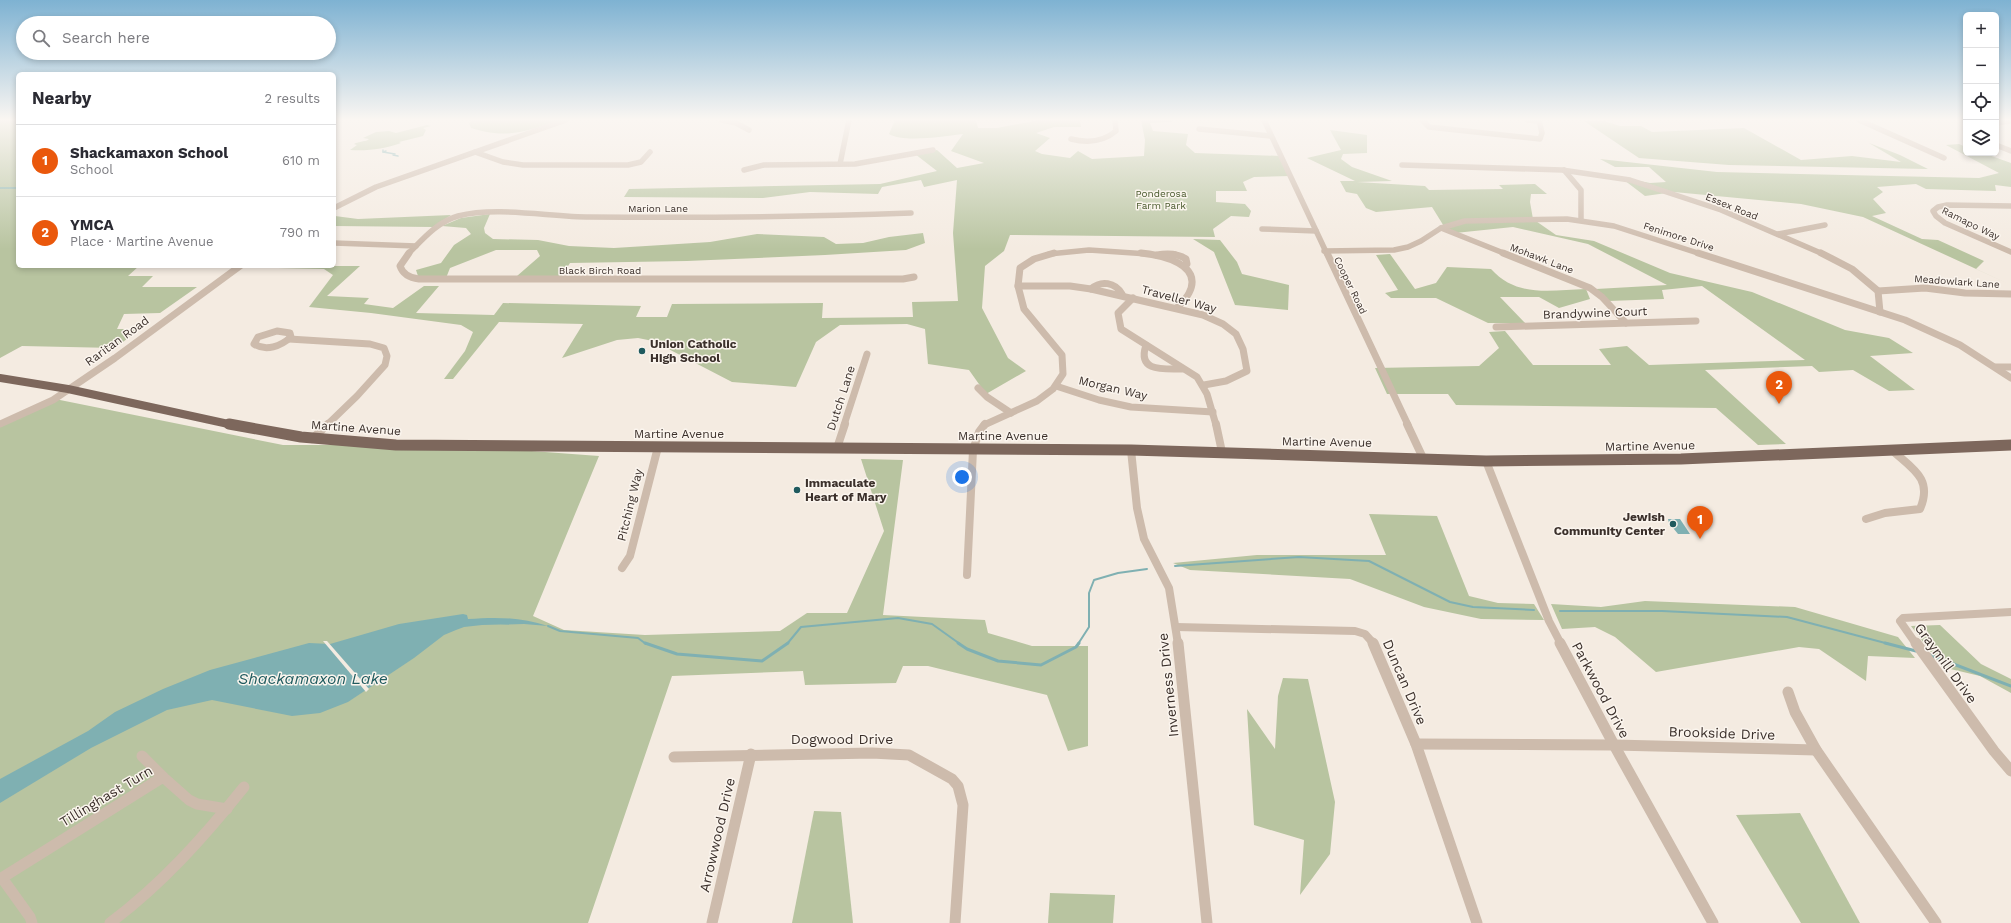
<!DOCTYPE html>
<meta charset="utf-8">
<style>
body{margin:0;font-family:"Work Sans",sans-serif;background:#f2f2f3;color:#2b2b33}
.controls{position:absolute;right:12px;top:12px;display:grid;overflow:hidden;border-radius:6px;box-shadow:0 2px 6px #0003}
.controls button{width:36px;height:36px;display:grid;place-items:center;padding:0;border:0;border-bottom:1px solid #e1e1e2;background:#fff;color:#2b2b33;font:20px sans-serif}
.you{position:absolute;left:962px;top:477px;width:14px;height:14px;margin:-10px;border:3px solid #fff;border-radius:50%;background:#1a73e8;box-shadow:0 0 0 6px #1a73e833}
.badge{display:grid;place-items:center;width:26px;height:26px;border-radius:50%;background:#ea580c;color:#fff;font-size:13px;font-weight:700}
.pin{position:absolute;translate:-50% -33px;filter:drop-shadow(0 1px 2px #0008)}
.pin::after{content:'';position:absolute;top:21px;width:14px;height:12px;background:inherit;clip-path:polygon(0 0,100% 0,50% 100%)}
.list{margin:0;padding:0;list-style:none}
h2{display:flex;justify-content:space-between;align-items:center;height:52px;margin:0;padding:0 16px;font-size:17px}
h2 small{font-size:13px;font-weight:400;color:#7c7c81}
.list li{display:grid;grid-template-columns:26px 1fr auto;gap:12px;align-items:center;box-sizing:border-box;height:72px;padding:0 16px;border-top:1px solid #e1e1e2}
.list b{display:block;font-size:15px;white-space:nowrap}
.list p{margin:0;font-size:13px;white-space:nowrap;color:#7c7c81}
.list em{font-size:13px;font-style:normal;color:#7c7c81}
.icon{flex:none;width:22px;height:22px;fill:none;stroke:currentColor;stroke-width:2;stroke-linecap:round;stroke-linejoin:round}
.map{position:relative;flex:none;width:2011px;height:923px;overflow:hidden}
.search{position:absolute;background:#fff;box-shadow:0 2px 6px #0003;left:16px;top:16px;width:320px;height:44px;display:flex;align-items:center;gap:10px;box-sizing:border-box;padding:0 14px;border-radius:22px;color:#7c7c81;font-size:15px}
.panel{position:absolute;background:#fff;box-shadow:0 2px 6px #0003;left:16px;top:72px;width:320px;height:196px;border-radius:6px}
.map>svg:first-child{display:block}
</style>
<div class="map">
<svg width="2011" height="923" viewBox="0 0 2011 923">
<rect width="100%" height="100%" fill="#f4ebe1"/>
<g fill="#b8c4a0">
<path d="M 0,120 L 18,120 L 18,266 L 139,266 L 128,276 L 153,276 L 142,287 L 197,287 L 160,313 L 124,314 L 117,329 L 140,329 L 115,348 L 22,346 L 0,358 Z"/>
<path d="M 472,120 L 559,120 C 525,132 507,139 471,128 L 469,123 Z"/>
<path d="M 895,120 L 976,120 L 978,128 L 997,128 L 1039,120 L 1080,120 L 1081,127 L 1054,127 L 1036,133 L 1050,138 L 1035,151 L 1042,154 L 1070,158 L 1078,151 L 1092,159 L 1144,156 L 1145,140 L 1141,120 L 1173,120 L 1171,122 L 1150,123 L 1153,131 L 1188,134 L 1186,145 L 1195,153 L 1281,156 L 1290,176 L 1254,177 L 1243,182 L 1247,191 L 1216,191 L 1216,202 L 1245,204 L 1251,211 L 1249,217 L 1231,216 L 1213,229 L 1215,237 L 1010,235 L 1004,251 L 985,266 L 982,308 L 1008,358 L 1026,371 L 986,394 L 969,370 L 928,364 L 925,329 L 907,324 L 840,325 L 816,342 L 796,387 L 732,382 L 653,341 L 638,338 L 617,340 L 562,358 L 583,324 L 499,322 L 453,379 L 444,379 L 465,351 L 473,332 L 461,325 L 371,313 L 309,307 L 333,275 L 324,269 L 278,268 L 281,266 L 360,266 L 327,296 L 369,298 L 364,304 L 393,308 L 424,286 L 439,286 L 416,313 L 494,315 L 503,303 L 641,306 L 636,317 L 667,317 L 672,304 L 823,303 L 822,318 L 913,317 L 912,302 L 958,301 L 953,233 L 957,180 L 924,187 L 921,180 L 882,187 L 878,194 L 810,192 L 763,198 L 624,197 L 629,189 L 880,184 L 937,171 L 915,154 L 937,150 L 957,168 L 984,163 L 951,151 L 963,134 C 945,136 904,143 889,134 Z"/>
<path d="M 1584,121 L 1604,121 L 1620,126 L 1641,126 L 1652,132 L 1744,128 L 1801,160 L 1852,156 L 1901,162 L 1869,143 L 1900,155 L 1928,169 L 1729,165 L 1639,158 Z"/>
<path d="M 427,125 L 431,126 L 423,128 L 426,130 L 423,136 L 399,142 L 401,143 C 384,149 369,151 350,150 L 357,145 L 354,144 C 359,141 366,142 369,139 L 363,138 L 376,132 L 389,131 L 396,133 Z"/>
<path d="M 1330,130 L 1367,135 L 1367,153 L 1343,154 L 1341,159 L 1352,167 L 1392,181 L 1357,182 L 1425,186 L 1429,190 L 1503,189 L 1499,185 L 1535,184 L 1547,194 L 1531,194 L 1530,202 L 1533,219 L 1556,235 L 1594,241 L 1670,273 L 1752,292 L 1845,330 L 1889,338 L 1913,353 L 1870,356 L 1915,390 L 1889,391 L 1853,370 L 1819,372 L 1812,366 L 1705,370 L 1786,444 L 1758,445 L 1716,408 L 1456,405 L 1448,394 L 1387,394 L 1375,368 L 1479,366 L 1499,348 L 1489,332 L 1505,331 L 1533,365 L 1611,365 L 1599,349 L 1627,346 L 1649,365 L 1805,360 L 1702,286 L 1662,290 L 1664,299 L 1608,301 L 1596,289 L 1667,285 L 1588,244 L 1513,227 L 1455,233 L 1445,228 L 1432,207 L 1376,212 L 1366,208 L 1357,194 L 1346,192 L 1340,181 L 1355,181 L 1307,158 L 1341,150 Z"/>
<path d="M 1959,144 L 1966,147 L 1966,153 L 1983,153 L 2011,163 L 2011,187 L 1995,185 L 1996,191 L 1926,189 L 1916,184 L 1877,187 L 1883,192 L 1873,199 L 1886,213 L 1872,216 L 1922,239 L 1938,240 L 1984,261 L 1976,269 L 2011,285 L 1863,217 L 1801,204 L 1674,192 L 1645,196 L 1620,177 L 1650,183 L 1666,182 L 1649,167 L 1615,167 L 1600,159 L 1717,172 L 1979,178 L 1999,173 L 1946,145 Z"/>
<path d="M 490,214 L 484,228 L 485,233 L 493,239 L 538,240 L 569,246 L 614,248 L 710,242 L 757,234 L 824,237 L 836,244 L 863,243 L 889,237 L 923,233 L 925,243 L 906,250 L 825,255 L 687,261 L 570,263 L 561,277 L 517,276 L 540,256 L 537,250 L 496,250 L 450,268 L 446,278 L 418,276 L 416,270 L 441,263 L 454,245 L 471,234 L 466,228 L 442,226 L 461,218 Z"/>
<path d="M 451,215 L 434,227 L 334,226 L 335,216 L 358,219 Z"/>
<path d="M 1193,239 L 1220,240 L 1237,262 L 1242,274 L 1289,285 L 1288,310 L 1235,305 L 1214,252 Z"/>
<path d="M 1390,254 L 1415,289 L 1436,283 L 1447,267 L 1491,269 C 1517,298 1551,290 1586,289 L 1590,299 L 1559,308 L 1539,297 L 1500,297 L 1525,323 L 1488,323 L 1436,298 L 1391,298 L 1385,293 L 1398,290 L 1376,255 Z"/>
<path d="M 55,399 L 283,445 L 381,445 L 492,448 L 599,456 L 533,616 L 564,630 L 645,635 L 780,631 L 807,613 L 847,613 L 884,531 L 861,459 L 903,460 L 883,615 L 985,620 L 988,633 L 1032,646 L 1088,646 L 1088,746 L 1068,751 L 1047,695 L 928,666 L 903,666 L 896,683 L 805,685 L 803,671 L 672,676 L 588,923 L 0,923 L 0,424 Z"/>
<path d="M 1369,514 L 1437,516 L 1469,596 L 1498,603 L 1534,604 L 1544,620 L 1481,619 L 1424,607 L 1350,579 L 1190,570 L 1173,563 L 1257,555 L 1386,555 Z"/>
<path d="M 1645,601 L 1795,607 L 1898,637 L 1915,658 L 1868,656 L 1866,681 L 1819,649 L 1799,647 L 1656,672 L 1615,637 L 1595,627 L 1562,629 L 1551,604 L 1601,607 Z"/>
<path d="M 1940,625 L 1981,664 L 2011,679 L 2011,693 L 1980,676 L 1942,667 L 1911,626 Z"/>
<path d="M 1283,678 L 1308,679 L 1335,802 L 1330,854 L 1300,895 L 1304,840 L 1254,825 L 1247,709 L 1275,749 L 1278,696 Z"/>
<path d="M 814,811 L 841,812 L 853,923 L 792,923 Z"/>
<path d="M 1800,813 L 1860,923 L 1801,923 L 1736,815 Z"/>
<path d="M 1050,893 L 1115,895 L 1113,923 L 1048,923 Z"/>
</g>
<g fill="#7fb0b2">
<path d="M 1668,519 L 1680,519 L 1690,534 L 1678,534 L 1669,523 Z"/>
<path d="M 463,614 L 467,615 L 468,619 C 497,617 520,617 548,626 L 524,624 L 482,625 L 464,627 L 456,630 L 444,635 L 414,658 L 348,702 L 320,713 L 292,716 L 212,700 L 167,710 L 91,748 L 0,803 L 0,779 L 88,731 L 115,712 L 163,689 L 210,670 L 309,643 L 330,644 L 399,624 Z"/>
</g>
<path fill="#f4ebe1" d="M 323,641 L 327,641 L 369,689 L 366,692 Z"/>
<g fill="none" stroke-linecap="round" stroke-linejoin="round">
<g stroke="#7fb0b2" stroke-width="1.5">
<path d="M 383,150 L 383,152 L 386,151"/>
<path d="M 383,152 L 395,154"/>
<path d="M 393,155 L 398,156"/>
<path d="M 0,188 L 18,188"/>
</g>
<g stroke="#7fb0b2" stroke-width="2">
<path d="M 1175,566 L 1299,557 L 1369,561 L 1450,602 L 1473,607 L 1534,610"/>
<path d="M 1560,611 L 1662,611 L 1787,617 L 1889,644"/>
<path d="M 548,626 L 560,631 L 638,638 L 646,644"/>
<path d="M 787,644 L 801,627 L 898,618 L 932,624 L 960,644"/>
<path d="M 1078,644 L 1089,627 L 1089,593 L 1094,580 L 1118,573 L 1147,569"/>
</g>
<g stroke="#7fb0b2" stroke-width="3">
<path d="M 645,643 L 677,654 L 762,661 L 788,643"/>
<path d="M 958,643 L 967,649 L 998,661 L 1041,665 L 1076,647 L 1079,643"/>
<path d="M 1885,643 L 1916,651"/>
<path d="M 1930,655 L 2011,686"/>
</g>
<g stroke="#cdbbac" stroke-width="5.5">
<path d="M 722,120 L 736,123 L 749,130"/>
<path d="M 1264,120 L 1327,254"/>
<path d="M 1422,120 L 1429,127 L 1540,139 L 1542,133 L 1539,120"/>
<path d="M 1527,120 L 1540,121"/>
<path d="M 1859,120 L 1944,158"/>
<path d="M 1996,123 L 2011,121"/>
<path d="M 1199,129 L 1271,136"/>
<path d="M 1071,139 C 1087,143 1103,142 1116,131 L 1115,120"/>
<path d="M 1996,145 L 2011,151"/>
<path d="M 475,152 L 503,162 L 523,165 L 628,165 L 641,162 L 650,152"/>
<path d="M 840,164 L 849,120"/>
<path d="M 1402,165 L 1562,170 L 1630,180 L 1721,210 L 1823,254"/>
<path d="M 744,170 L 764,165 L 855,164 L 933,150"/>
<path d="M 1564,170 L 1581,190 L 1581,220"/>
<path d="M 2011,206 L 1947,205 L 1938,207 L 1933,211 L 1936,216 L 1945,223 L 2011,252"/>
<path d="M 334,208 L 376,187 L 566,120"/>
<path d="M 1441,228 L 1506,254"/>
<path d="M 1262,229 L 1316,231"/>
<path d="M 1778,234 L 1825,225"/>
<path d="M 334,243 L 416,246"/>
<path d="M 1324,251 L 1394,250 L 1408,247 L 1421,241 L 1441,228 L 1465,221 L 1567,219 L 1614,226 L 1701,254"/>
<path d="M 408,254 C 423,239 437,222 458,216 C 497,206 549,217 590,217 C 697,218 804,217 911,213"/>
<path d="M 1049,254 L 1089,250 L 1148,254"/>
<path d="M 1161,254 L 1175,254"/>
</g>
<g stroke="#cdbbac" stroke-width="7">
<path d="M 409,253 L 400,266 C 403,275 410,278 419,279 L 903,279 L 914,277"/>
<path d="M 1141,253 C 1161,255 1204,264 1189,293 C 1186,299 1181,303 1177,308"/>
<path d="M 1327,253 L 1408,425"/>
<path d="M 1503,253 L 1590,288 L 1602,297 L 1626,323"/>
<path d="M 1698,253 L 1905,320 L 1960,345 L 2011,378"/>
<path d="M 1821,253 L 1852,269 L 1878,291 L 1880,312"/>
<path d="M 1157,255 C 1168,253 1177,253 1186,259 L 1187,264 L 1184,266"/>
<path d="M 1018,286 L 1070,286 L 1091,289 L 1203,315 L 1223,324 L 1236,334 L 1243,349 L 1247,371 L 1226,381 L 1204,385"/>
<path d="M 1091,289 C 1101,280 1115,282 1122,294"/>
<path d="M 1878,291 L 1925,288 L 1965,293 L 2011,294"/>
<path d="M 1133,298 L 1118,313 L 1121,329 L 1197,377 L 1207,394 L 1216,425"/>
<path d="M 1496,327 L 1696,321"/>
<path d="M 277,331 L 290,333 L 291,337 C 281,346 266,352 254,344 L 258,337 Z"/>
<path d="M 289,339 L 370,344 L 384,348 L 387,356 L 385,365 L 357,396 L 327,425"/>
<path d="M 1146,345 C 1137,372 1163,369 1182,369"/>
<path d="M 1996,367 L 2011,367"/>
<path d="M 1056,386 L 1099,400 L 1131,407 L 1213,412"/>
<path d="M 978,388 L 987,397 L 1011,413"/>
<path d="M 0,424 L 53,400 L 115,358 L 240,266"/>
<path d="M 844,425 L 867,354"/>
<path d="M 984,425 L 1037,401 L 1053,389 L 1063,374 L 1062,355 L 1024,309 L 1018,286 L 1020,268 L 1034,259 L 1054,253"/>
</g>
<g stroke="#cdbbac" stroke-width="8">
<path d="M 1216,424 L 1222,452"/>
<path d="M 1407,424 L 1423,458"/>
<path d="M 312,439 L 328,424"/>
<path d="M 837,448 L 845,424"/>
<path d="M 1131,450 L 1137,508 L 1144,539 L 1169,588 L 1178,644"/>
<path d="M 1486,461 L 1549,621 L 1561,644"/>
<path d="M 1866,519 L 1885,513 L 1920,509 C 1933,479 1913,469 1893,451"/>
<path d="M 622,568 L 630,556 L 658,447"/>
<path d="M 967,575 L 973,450 L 979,432 L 985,424"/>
<path d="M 1176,627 L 1355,631 L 1365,634 L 1374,644"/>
<path d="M 1916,644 L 1900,621 L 1903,618 L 2011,612"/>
</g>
<g stroke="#cdbbac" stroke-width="11">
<path d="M 1178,643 L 1207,923"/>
<path d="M 1373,643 L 1416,744 L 1477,923"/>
<path d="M 1560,643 L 1614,745 L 1713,923"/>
<path d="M 1916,643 L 1994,751 L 2011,771"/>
<path d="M 1788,692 L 1795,712 L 1816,750 L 1936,923"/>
<path d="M 1416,744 L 1614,745 L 1816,750"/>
<path d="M 142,756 L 163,777"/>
<path d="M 674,757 L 872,753 L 909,755 L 952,779 L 958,786 L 963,805 L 955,923"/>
<path d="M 2,878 L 30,917 L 32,923"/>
<path d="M 0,879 L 163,777 L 189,800 L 197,804 L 227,809"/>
<path d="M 110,923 C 162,884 204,837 244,787"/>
<path d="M 712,923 L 751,754"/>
</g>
<path stroke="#7d675c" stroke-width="8" d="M 0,378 L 68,389 L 233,425"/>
<path stroke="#7d675c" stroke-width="11" d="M 229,424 L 301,437 L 396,445 L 1131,450 L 1486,461 L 1681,459 L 2011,445"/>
</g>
<linearGradient id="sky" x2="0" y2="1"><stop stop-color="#7eb2d2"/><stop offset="0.48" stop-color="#faf6f2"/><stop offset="1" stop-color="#faf6f2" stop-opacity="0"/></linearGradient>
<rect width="2011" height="249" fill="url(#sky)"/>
<g fill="#1f5a5e" stroke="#fbf5ee" stroke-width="1.5">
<circle cx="642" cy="351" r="4"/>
<circle cx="797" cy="490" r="4"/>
<circle cx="1673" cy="524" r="4"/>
</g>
<g text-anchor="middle" stroke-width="3" stroke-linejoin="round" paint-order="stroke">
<g font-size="10" fill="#4a5a2e" stroke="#fbf5ee">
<text x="1161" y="197">Ponderosa<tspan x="1161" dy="12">Farm Park</tspan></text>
</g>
<g font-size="10" fill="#3b302b" stroke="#fbf5ee">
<text transform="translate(1732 206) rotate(22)" y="4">Essex Road</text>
<text x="658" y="212">Marion Lane</text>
<text transform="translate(1971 223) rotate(26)" y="4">Ramapo Way</text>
<text transform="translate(1679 236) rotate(18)" y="4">Fenimore Drive</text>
<text transform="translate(1542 258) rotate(21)" y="4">Mohawk Lane</text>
<text x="600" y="274">Black Birch Road</text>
<text transform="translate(1957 281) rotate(4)" y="4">Meadowlark Lane</text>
<text transform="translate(1351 285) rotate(64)" y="4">Cooper Road</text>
</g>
<g font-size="12" fill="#3b302b" stroke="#fbf5ee">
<text transform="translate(1179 299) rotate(15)" y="4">Traveller Way</text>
<text transform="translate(1595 313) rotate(-2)" y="4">Brandywine Court</text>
<text transform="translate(117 341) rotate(-36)" y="4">Raritan Road</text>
<text transform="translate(1113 388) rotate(13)" y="4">Morgan Way</text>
<text transform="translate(841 398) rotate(-72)" y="4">Dutch Lane</text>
<text transform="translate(356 428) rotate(4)" y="4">Martine Avenue</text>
<text x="679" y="438">Martine Avenue</text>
<text x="1003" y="440">Martine Avenue</text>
<text transform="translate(1327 442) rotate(1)" y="4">Martine Avenue</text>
<text transform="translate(1650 446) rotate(-1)" y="4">Martine Avenue</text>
<text transform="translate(630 505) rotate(-76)" y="4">Pitching Way</text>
</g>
<g font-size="12" font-weight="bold" fill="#3b302b" stroke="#fbf5ee" text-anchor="start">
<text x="650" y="348">Union Catholic<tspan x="650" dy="14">High School</tspan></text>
<text x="805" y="487">Immaculate<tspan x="805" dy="14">Heart of Mary</tspan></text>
<text x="1665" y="521" text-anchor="end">Jewish<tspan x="1665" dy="14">Community Center</tspan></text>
</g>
<g font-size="14" fill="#3b302b" stroke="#fbf5ee">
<text transform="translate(1946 663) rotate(54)" y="5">Graymill Drive</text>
<text transform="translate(1405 682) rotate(67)" y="5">Duncan Drive</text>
<text transform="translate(1168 685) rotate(-96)" y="5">Inverness Drive</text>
<text transform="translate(1601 690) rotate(62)" y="5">Parkwood Drive</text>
<text transform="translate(1722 733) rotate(2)" y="5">Brookside Drive</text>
<text x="842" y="744">Dogwood Drive</text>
<text transform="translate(106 796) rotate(-31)" y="5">Tillinghast Turn</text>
<text transform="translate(717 835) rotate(-77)" y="5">Arrowwood Drive</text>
</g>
<g font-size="16" font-style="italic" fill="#1f5a5e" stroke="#fbf5ee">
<text x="313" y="684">Shackamaxon Lake</text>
</g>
</g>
</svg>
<div class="controls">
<button>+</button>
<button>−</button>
<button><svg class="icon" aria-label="locate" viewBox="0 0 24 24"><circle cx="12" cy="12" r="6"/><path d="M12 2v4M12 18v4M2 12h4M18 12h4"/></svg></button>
<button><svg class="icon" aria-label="layers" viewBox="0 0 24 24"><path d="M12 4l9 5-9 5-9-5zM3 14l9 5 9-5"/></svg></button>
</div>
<div class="you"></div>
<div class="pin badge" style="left:1700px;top:539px">1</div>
<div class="pin badge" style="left:1779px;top:404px">2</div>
<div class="search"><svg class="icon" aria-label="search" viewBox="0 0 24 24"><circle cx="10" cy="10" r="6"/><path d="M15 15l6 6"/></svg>Search here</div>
<section class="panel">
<h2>Nearby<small>2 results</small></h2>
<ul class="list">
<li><span class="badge">1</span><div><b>Shackamaxon School</b><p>School</p></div><em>610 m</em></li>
<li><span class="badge">2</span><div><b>YMCA</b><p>Place · Martine Avenue</p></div><em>790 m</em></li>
</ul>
</section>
</div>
